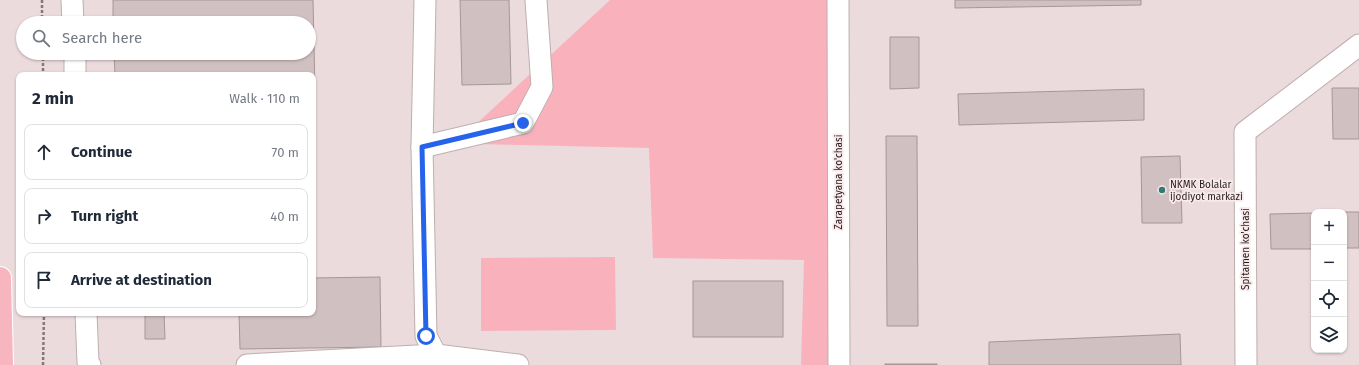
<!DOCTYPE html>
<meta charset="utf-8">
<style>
body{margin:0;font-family:"Fira Sans",sans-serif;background:#f6f6f7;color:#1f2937}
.controls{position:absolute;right:12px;bottom:12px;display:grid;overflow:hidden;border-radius:8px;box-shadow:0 1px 3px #0004}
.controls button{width:36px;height:36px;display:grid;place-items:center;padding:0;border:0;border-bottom:1px solid #e0e1e3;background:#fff;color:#1f2937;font:20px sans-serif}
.stop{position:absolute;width:12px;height:12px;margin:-9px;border:3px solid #2563eb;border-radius:50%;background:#fff}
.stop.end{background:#2563eb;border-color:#fff;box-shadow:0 1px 4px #0008}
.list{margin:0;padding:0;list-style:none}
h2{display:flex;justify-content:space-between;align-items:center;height:52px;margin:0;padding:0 16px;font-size:17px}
h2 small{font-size:13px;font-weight:400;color:#747a83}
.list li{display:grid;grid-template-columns:26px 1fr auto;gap:12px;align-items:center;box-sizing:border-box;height:56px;margin:0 8px 8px;padding:0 8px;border:1px solid #e0e1e3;border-radius:8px}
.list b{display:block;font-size:15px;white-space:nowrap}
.list em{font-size:13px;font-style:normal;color:#747a83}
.icon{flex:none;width:22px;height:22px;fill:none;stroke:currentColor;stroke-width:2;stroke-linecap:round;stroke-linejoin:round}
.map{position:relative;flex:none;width:1359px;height:365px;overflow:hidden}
.search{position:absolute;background:#fff;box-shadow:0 1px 3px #0004;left:16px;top:16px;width:300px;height:44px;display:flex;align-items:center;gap:10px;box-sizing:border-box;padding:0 14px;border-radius:22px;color:#747a83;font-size:15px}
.panel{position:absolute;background:#fff;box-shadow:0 1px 3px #0004;left:16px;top:72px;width:300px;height:244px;border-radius:8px}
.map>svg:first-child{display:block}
</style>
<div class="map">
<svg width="1359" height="365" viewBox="0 0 1359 365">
<rect width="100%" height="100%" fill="#ecdbdd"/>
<g fill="#f9b2bc">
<path d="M 610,0 L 827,0 L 835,365 L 801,365 L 804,260 L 653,258 L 649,148 L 473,144 L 473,127 Z"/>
<path d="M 615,257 L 616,330 L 481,331 L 481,258 Z"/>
</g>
<g fill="#d1c0c2" stroke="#a69698">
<path d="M 113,0 L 313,0 L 315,89 L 313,89 L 313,75 L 115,75 L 114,53 L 309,53 L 309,23 L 113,23 Z"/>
<path d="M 460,0 L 509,0 L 511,84 L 462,85 Z"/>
<path d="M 955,0 L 1141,0 L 1141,5 L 955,8 Z"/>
<path d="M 890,37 L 919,37 L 919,88 L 890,89 Z"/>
<path d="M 1332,88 L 1359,88 L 1359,139 L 1333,139 Z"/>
<path d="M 1144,89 L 1144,120 L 959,125 L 958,94 Z"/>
<path d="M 886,136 L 917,136 L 918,326 L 887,326 Z"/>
<path d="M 1180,156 L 1182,223 L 1142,223 L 1141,157 Z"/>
<rect x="1344" y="212" width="15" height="36"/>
<path d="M 1314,213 L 1314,249 L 1271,249 L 1270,214 Z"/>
<path d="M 380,277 L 381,347 L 240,349 L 239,313 L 313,313 L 313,278 Z"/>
<rect x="693" y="281" width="90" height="56"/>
<path d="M 145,313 L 164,313 L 165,339 L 145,339 Z"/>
<path d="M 1180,334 L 1181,365 L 989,365 L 989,342 Z"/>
<rect x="885" y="364" width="52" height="1"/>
</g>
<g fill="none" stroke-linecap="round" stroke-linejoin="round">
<g stroke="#beaeaf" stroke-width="23">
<g id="minor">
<path d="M 72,0 L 73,23"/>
<path d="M 425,0 L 422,147 L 426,336 L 436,355 L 518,365"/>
<path d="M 838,0 L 839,365"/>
<path d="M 75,53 L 75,75"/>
<path d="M 422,147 L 523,123 L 542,87 L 536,0"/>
<path d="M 86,313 L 88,362 L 90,365"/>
<path d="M 247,365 L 436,355"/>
<path d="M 1246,365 L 1245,132 L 1359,45"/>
</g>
</g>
<g stroke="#fff" stroke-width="24">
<path id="major" d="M 0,278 L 2,365"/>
</g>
<g stroke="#837879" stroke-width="2.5" stroke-dasharray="3 2" stroke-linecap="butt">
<path d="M 42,0 L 42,23"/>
<path d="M 43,53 L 43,75"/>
<path d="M 43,365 L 44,313"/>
</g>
<use href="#minor" stroke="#fff" stroke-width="21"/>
<use href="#major" stroke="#f7b5c0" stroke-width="22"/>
</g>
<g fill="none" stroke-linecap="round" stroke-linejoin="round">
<path stroke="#2563eb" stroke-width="5" d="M 426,336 L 422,147 L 523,123"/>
</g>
<circle fill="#327a76" stroke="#fae9ea" stroke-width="1.5" cx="1162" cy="190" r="4"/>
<g text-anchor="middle" stroke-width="3.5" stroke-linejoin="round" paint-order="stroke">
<g font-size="10" fill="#221c1d" stroke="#fae9ea">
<text transform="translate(838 182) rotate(-90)" y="4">Zarapetyana ko'chasi</text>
<text transform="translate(1245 249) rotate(-90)" y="4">Spitamen ko'chasi</text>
</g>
<g font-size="10" fill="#221c1d" stroke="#fae9ea" text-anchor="start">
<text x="1170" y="188">NKMK Bolalar<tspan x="1170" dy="12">ijodiyot markazi</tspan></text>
</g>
</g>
</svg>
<div class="controls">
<button>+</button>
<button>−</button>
<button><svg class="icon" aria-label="locate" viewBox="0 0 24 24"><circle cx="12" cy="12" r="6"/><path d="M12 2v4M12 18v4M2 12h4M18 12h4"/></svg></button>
<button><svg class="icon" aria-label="layers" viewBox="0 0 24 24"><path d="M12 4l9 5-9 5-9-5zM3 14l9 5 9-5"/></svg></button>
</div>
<div class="stop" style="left:426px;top:336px"></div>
<div class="stop end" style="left:523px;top:123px"></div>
<div class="search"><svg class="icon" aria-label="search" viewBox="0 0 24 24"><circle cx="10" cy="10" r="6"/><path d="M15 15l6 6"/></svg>Search here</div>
<section class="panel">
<h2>2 min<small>Walk · 110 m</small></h2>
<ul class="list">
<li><svg class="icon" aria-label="ahead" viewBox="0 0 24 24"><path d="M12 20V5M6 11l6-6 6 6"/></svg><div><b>Continue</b></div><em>70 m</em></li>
<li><svg class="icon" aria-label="right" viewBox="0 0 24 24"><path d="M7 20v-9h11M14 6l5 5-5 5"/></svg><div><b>Turn right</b></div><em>40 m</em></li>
<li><svg class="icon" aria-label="arrive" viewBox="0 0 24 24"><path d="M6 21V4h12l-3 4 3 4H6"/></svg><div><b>Arrive at destination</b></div></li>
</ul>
</section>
</div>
